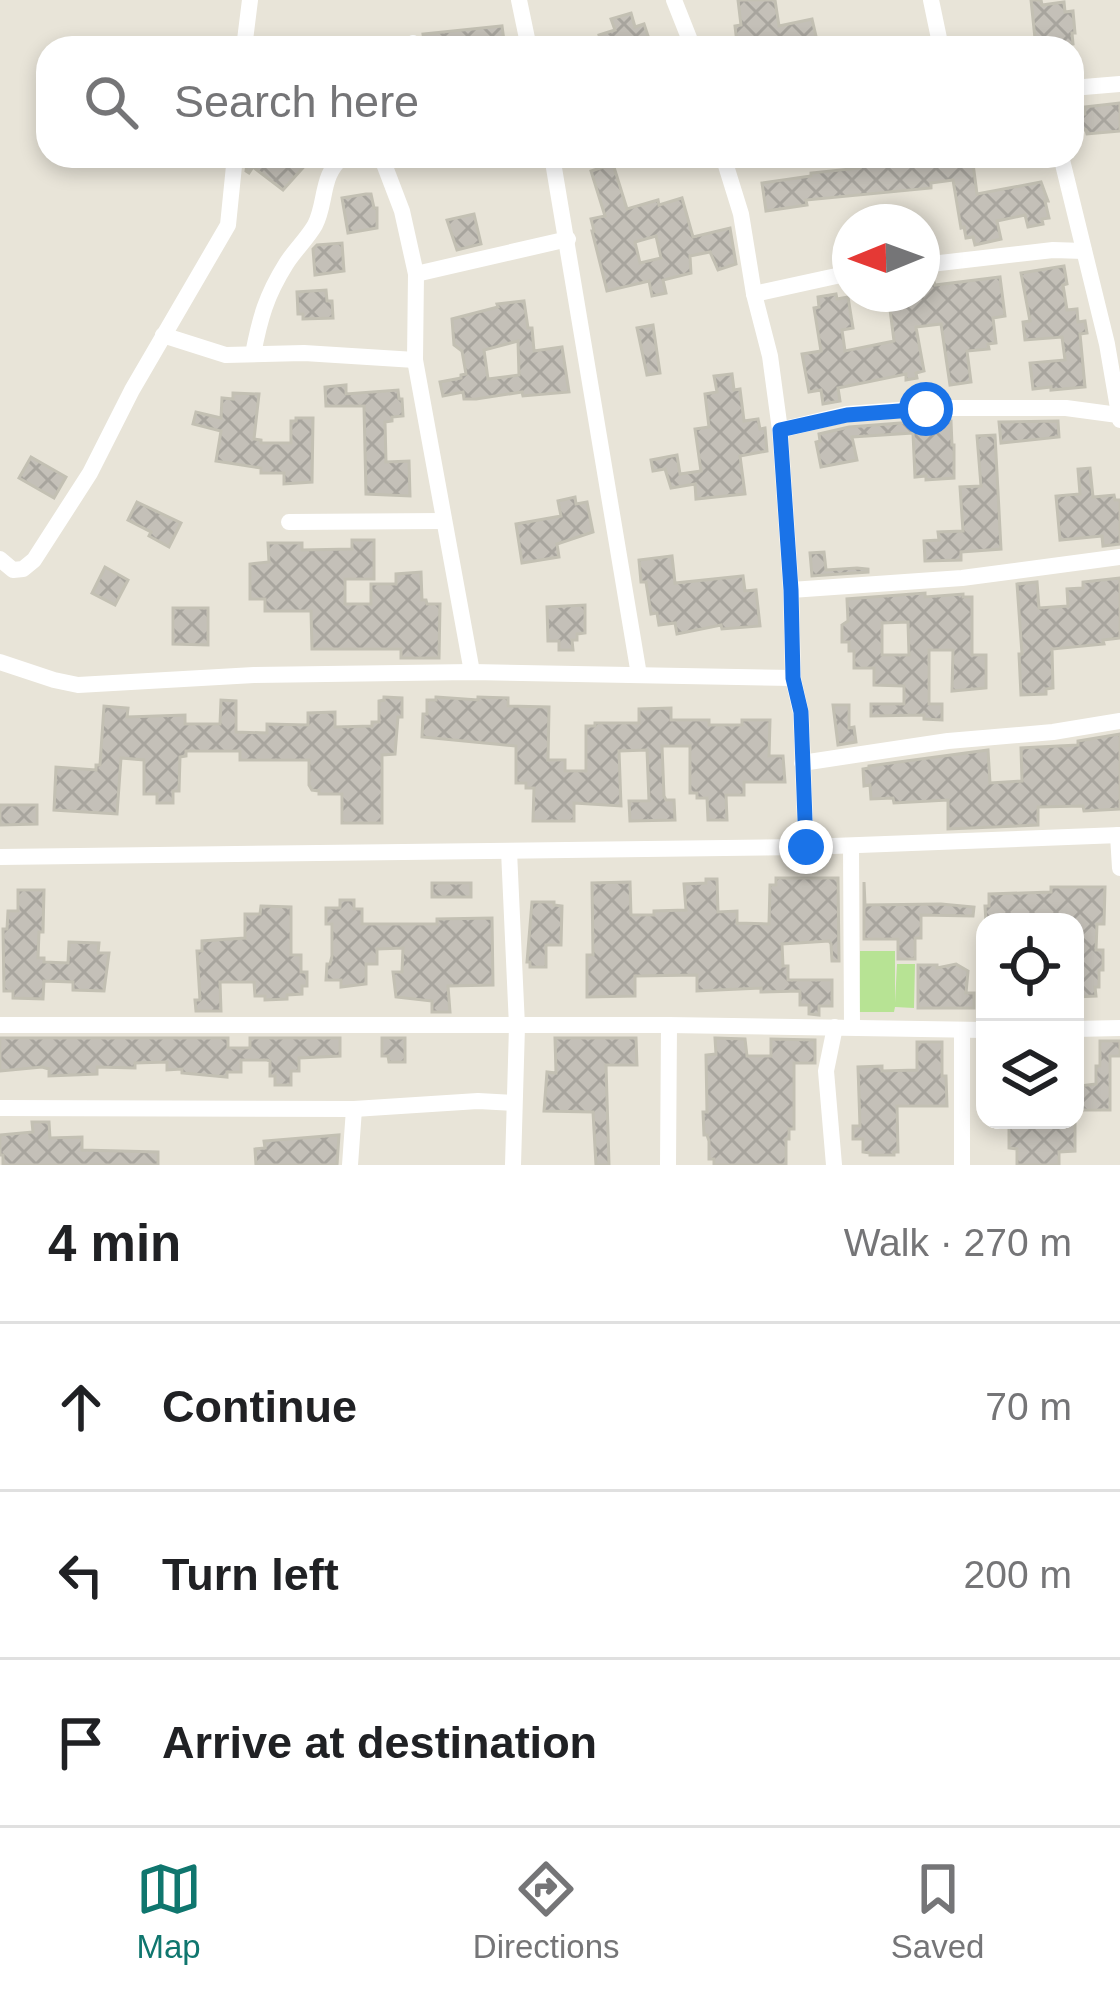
<!DOCTYPE html>
<meta charset="utf-8">
<style>
body{margin:0;font-family:Arial,sans-serif;background:#f6f6f6;color:#202124}
.controls{position:absolute;right:36px;bottom:36px;display:grid;overflow:hidden;border-radius:24px;box-shadow:0 6px 18px #0003}
.controls button{width:108px;height:108px;display:grid;place-items:center;padding:0;border:0;border-bottom:3px solid #e0e0e0;background:#fff;color:#202124;font:60px sans-serif}
.compass{position:absolute;left:832px;top:204px;width:108px;height:108px;border-radius:50%;background:#fff;box-shadow:0 6px 18px #0003;rotate:269deg}
.stop{position:absolute;width:36px;height:36px;margin:-27px;border:9px solid #1a73e8;border-radius:50%;background:#fff}
.stop.end{background:#1a73e8;border-color:#fff;box-shadow:0 3px 12px #0008}
.list{margin:0;padding:0;list-style:none}
h2{display:flex;justify-content:space-between;align-items:center;height:156px;margin:0;padding:0 48px;font-size:51px}
h2 small{font-size:39px;font-weight:400;color:#757577}
.list li{display:grid;grid-template-columns:78px 1fr auto;gap:36px;align-items:center;box-sizing:border-box;height:168px;padding:0 48px;border-top:3px solid #e0e0e0}
.list b{display:block;font-size:45px;white-space:nowrap}
.list em{font-size:39px;font-style:normal;color:#757577}
.icon{flex:none;width:66px;height:66px;fill:none;stroke:currentColor;stroke-width:2;stroke-linecap:round;stroke-linejoin:round}
.map{position:relative;flex:none;width:1120px;height:1165px;overflow:hidden}
.search{position:absolute;background:#fff;box-shadow:0 6px 18px #0003;left:36px;right:36px;top:36px;height:132px;display:flex;align-items:center;gap:30px;box-sizing:border-box;padding:0 42px;border-radius:36px;color:#757577;font-size:45px}
.sheet{height:660px;background:#fff}
nav{display:flex;justify-content:space-around;align-items:center;box-sizing:border-box;height:168px;border-top:3px solid #e0e0e0;background:#fff;font-size:33px;color:#757577}
nav a{display:grid;justify-items:center;gap:6px}
nav .on{color:#0f766e}
.map>svg:first-child{display:block}
</style>
<div class="map">
<svg width="1120" height="1165" viewBox="0 0 1120 1165">
<defs>
<pattern id="building-cross-hatch" width="8" height="8" patternUnits="userSpaceOnUse" patternTransform="scale(3)"><rect width="8" height="8" fill="#c4c0b8"/><path d="M0 0l8 8M0 8l8-8" fill="none" stroke="#a8a59e"/></pattern>
</defs>
<rect width="100%" height="100%" fill="#e8e4d8"/>
<path fill="#b7e394" d="M 860,951 L 895,951 L 895,1003 L 897,964 L 915,964 L 914,1008 L 895,1007 L 894,1012 L 859,1012 Z"/>
<g fill="url(#building-cross-hatch)" stroke="#c3c0b3" stroke-width="3" fill-rule="evenodd">
<path d="M 738,0 L 775,0 L 779,26 L 812,19 L 818,45 L 805,48 L 756,48 L 755,41 L 737,43 L 735,26 L 741,25 Z"/>
<path d="M 1031,0 L 1041,0 L 1042,5 L 1064,2 L 1065,12 L 1073,11 L 1075,33 L 1072,33 L 1073,44 L 1036,48 Z"/>
<path d="M 631,13 L 635,27 L 644,24 L 652,48 L 603,48 L 599,35 L 615,30 L 611,19 Z"/>
<path d="M 502,26 L 505,48 L 425,48 L 423,34 Z"/>
<path d="M 1120,103 L 1120,131 L 1087,134 L 1086,130 L 1082,130 L 1080,115 L 1085,114 L 1084,107 Z"/>
<path d="M 248,156 L 302,156 L 309,161 L 283,190 L 253,167 L 249,173 L 246,171 Z"/>
<path d="M 866,156 L 972,156 L 977,194 L 1041,182 L 1048,201 L 1045,201 L 1049,218 L 1042,219 L 1043,224 L 1028,227 L 1025,215 L 997,221 L 1001,239 L 975,245 L 973,237 L 966,238 L 964,227 L 961,228 L 953,180 L 931,183 L 931,188 L 806,200 L 807,205 L 766,211 L 762,183 L 811,176 L 811,173 L 860,168 L 859,162 L 867,161 Z"/>
<path d="M 613,164 L 627,209 L 658,200 L 659,205 L 682,198 L 693,237 L 730,228 L 736,264 L 718,270 L 710,252 L 690,256 L 691,273 L 663,280 L 666,293 L 652,296 L 649,281 L 607,291 L 592,231 L 594,231 L 591,219 L 605,216 L 591,171 ZM 656,236 L 661,258 L 640,263 L 635,242 Z"/>
<path d="M 366,194 L 371,194 L 374,208 L 377,208 L 377,228 L 348,233 L 342,198 Z"/>
<path d="M 474,214 L 481,244 L 457,250 L 447,220 Z"/>
<path d="M 342,243 L 344,271 L 315,275 L 313,249 L 317,245 Z"/>
<path d="M 1064,266 L 1067,284 L 1063,285 L 1067,310 L 1077,309 L 1078,322 L 1085,321 L 1087,333 L 1080,334 L 1085,387 L 1051,390 L 1051,387 L 1033,389 L 1030,363 L 1065,360 L 1062,337 L 1025,340 L 1023,322 L 1030,321 L 1021,273 Z"/>
<path d="M 1000,277 L 1005,316 L 993,318 L 996,343 L 988,344 L 989,349 L 967,351 L 971,382 L 950,385 L 941,324 L 916,327 L 924,371 L 916,373 L 917,378 L 906,380 L 906,374 L 838,388 L 840,401 L 823,404 L 821,390 L 809,392 L 802,354 L 821,351 L 814,308 L 819,307 L 818,297 L 836,294 L 837,299 L 848,297 L 853,328 L 842,330 L 845,351 L 894,341 L 888,294 L 922,294 L 922,283 L 934,282 L 935,285 Z"/>
<path d="M 326,290 L 327,301 L 332,301 L 333,318 L 303,319 L 303,314 L 298,314 L 297,292 Z"/>
<path d="M 524,301 L 528,328 L 532,328 L 534,351 L 562,347 L 569,392 L 523,396 L 522,392 L 476,399 L 464,399 L 463,392 L 443,396 L 440,382 L 461,378 L 461,375 L 466,374 L 462,351 L 454,345 L 452,319 L 498,307 L 497,304 ZM 518,341 L 519,375 L 488,379 L 484,350 Z"/>
<path d="M 653,325 L 660,373 L 647,375 L 637,328 Z"/>
<path d="M 732,374 L 734,390 L 740,389 L 744,421 L 758,419 L 760,429 L 765,428 L 767,451 L 740,456 L 745,494 L 696,499 L 695,484 L 671,488 L 665,469 L 653,471 L 651,460 L 677,455 L 680,474 L 701,471 L 695,429 L 709,427 L 705,394 L 717,392 L 714,376 Z"/>
<path d="M 346,385 L 346,394 L 398,390 L 399,399 L 402,399 L 403,416 L 392,417 L 392,421 L 385,422 L 386,462 L 409,461 L 410,496 L 366,494 L 364,406 L 326,406 L 325,387 Z"/>
<path d="M 233,393 L 259,394 L 254,439 L 261,440 L 261,443 L 291,443 L 291,421 L 296,421 L 296,418 L 313,418 L 312,482 L 284,484 L 284,473 L 261,473 L 261,468 L 216,461 L 221,431 L 193,424 L 196,412 L 221,418 L 222,398 L 233,399 Z"/>
<path d="M 926,421 L 951,421 L 952,445 L 954,445 L 954,478 L 926,480 L 926,476 L 915,477 L 913,433 L 852,437 L 857,460 L 821,467 L 816,442 L 820,441 L 819,434 L 849,427 Z"/>
<path d="M 1058,421 L 1059,437 L 1001,443 L 999,422 Z"/>
<path d="M 995,435 L 1001,549 L 961,552 L 961,560 L 925,561 L 924,541 L 939,540 L 938,532 L 963,531 L 960,487 L 981,486 L 977,436 Z"/>
<path d="M 31,457 L 66,477 L 54,498 L 19,478 Z"/>
<path d="M 1090,468 L 1093,497 L 1114,495 L 1115,500 L 1120,500 L 1120,544 L 1103,546 L 1102,536 L 1060,540 L 1056,496 L 1080,494 L 1078,469 Z"/>
<path d="M 575,497 L 576,504 L 587,502 L 593,532 L 557,544 L 559,557 L 522,563 L 516,524 L 561,516 L 558,501 Z"/>
<path d="M 137,502 L 181,523 L 169,547 L 149,536 L 151,532 L 128,520 Z"/>
<path d="M 352,540 L 374,540 L 374,579 L 345,579 L 345,604 L 371,604 L 371,584 L 396,584 L 396,574 L 421,572 L 422,600 L 426,600 L 427,604 L 440,604 L 439,658 L 401,658 L 401,649 L 312,649 L 311,611 L 265,611 L 265,599 L 250,599 L 250,564 L 269,562 L 268,543 L 302,543 L 302,550 L 352,549 Z"/>
<path d="M 824,552 L 826,570 L 857,568 L 868,569 L 868,572 L 812,576 L 810,553 Z"/>
<path d="M 672,556 L 675,583 L 743,576 L 745,591 L 756,590 L 760,626 L 722,629 L 721,625 L 677,634 L 675,623 L 659,625 L 657,613 L 651,614 L 646,582 L 641,582 L 639,560 Z"/>
<path d="M 105,567 L 128,580 L 115,605 L 92,593 Z"/>
<path d="M 1120,578 L 1120,638 L 1103,640 L 1104,644 L 1052,649 L 1053,688 L 1046,689 L 1046,694 L 1021,695 L 1019,654 L 1022,654 L 1017,584 L 1037,582 L 1039,608 L 1068,606 L 1067,589 L 1083,588 L 1083,582 Z"/>
<path d="M 925,593 L 925,597 L 963,594 L 963,597 L 972,597 L 972,655 L 986,655 L 986,688 L 952,691 L 953,650 L 929,650 L 929,704 L 942,704 L 942,720 L 924,719 L 924,715 L 871,716 L 871,704 L 904,704 L 904,686 L 874,685 L 874,668 L 854,668 L 854,651 L 849,651 L 849,642 L 842,642 L 842,625 L 848,621 L 847,599 ZM 908,622 L 909,655 L 882,655 L 882,623 Z"/>
<path d="M 585,605 L 585,633 L 577,634 L 577,640 L 572,640 L 573,650 L 559,650 L 559,641 L 548,641 L 547,607 Z"/>
<path d="M 173,608 L 208,608 L 208,645 L 173,644 Z"/>
<path d="M 384,697 L 402,698 L 402,717 L 398,717 L 395,754 L 382,755 L 382,823 L 342,823 L 342,794 L 319,794 L 319,791 L 312,790 L 309,785 L 309,760 L 240,760 L 240,751 L 186,751 L 186,756 L 180,757 L 179,791 L 173,791 L 173,803 L 157,803 L 157,794 L 144,794 L 144,760 L 121,758 L 117,814 L 54,810 L 56,767 L 96,770 L 96,765 L 100,765 L 104,706 L 128,708 L 127,717 L 185,715 L 185,724 L 220,724 L 221,700 L 236,701 L 236,732 L 267,733 L 267,724 L 308,725 L 308,713 L 335,712 L 335,727 L 372,726 L 372,722 L 379,722 L 379,701 L 384,700 Z"/>
<path d="M 436,697 L 478,700 L 478,697 L 508,698 L 508,706 L 549,707 L 548,760 L 565,760 L 565,771 L 586,771 L 586,726 L 595,726 L 595,723 L 639,723 L 639,709 L 671,708 L 671,720 L 709,720 L 709,725 L 742,725 L 742,720 L 770,720 L 769,756 L 783,756 L 785,782 L 744,782 L 744,795 L 726,795 L 727,820 L 708,820 L 707,798 L 697,798 L 697,793 L 690,793 L 690,746 L 662,746 L 664,796 L 666,800 L 674,800 L 675,820 L 630,821 L 629,801 L 649,801 L 647,750 L 619,751 L 621,806 L 574,803 L 574,821 L 533,821 L 534,788 L 526,788 L 526,783 L 516,783 L 516,746 L 422,737 L 423,714 L 427,714 L 427,700 L 436,700 Z"/>
<path d="M 833,705 L 849,705 L 849,728 L 854,727 L 856,742 L 838,745 Z"/>
<path d="M 1120,734 L 1120,809 L 1084,811 L 1083,806 L 1038,807 L 1038,825 L 948,829 L 948,800 L 894,803 L 893,798 L 871,799 L 870,785 L 864,786 L 863,769 L 869,768 L 869,766 L 988,750 L 990,783 L 1022,781 L 1021,748 L 1078,745 L 1078,741 Z"/>
<path d="M 0,805 L 37,805 L 37,824 L 0,825 Z"/>
<path d="M 776,878 L 838,878 L 839,961 L 832,961 L 831,944 L 829,941 L 782,944 L 783,966 L 788,966 L 788,980 L 832,980 L 832,1006 L 819,1006 L 819,1015 L 809,1014 L 809,1005 L 800,1005 L 800,991 L 761,992 L 761,988 L 697,991 L 697,975 L 635,976 L 635,996 L 587,997 L 587,955 L 593,955 L 592,883 L 630,882 L 631,915 L 654,915 L 654,911 L 686,910 L 684,884 L 706,883 L 706,879 L 717,879 L 718,912 L 737,911 L 737,923 L 769,924 L 770,885 L 776,885 Z"/>
<path d="M 864,882 L 865,905 L 941,904 L 974,907 L 973,916 L 921,915 L 921,938 L 915,938 L 915,959 L 898,959 L 898,939 L 864,939 Z"/>
<rect x="432" y="883" width="39" height="14"/>
<path d="M 1051,887 L 1105,887 L 1104,924 L 1097,924 L 1096,950 L 1103,950 L 1103,970 L 1099,970 L 1099,987 L 1095,987 L 1096,996 L 1075,997 L 1075,922 L 986,922 L 985,906 L 989,906 L 989,894 L 1051,892 Z"/>
<path d="M 18,890 L 44,890 L 43,932 L 39,932 L 38,958 L 44,958 L 44,962 L 68,963 L 69,942 L 99,943 L 98,953 L 109,953 L 104,991 L 73,990 L 73,982 L 44,981 L 43,999 L 13,998 L 13,991 L 4,991 L 3,929 L 7,929 L 8,911 L 18,911 Z"/>
<path d="M 340,900 L 354,900 L 354,909 L 362,909 L 362,924 L 437,924 L 437,919 L 492,918 L 493,985 L 448,986 L 450,1012 L 432,1012 L 432,1001 L 396,997 L 393,972 L 402,972 L 403,948 L 377,949 L 377,964 L 366,964 L 366,984 L 341,987 L 341,980 L 326,980 L 327,964 L 330,964 L 332,956 L 332,924 L 326,924 L 326,908 L 340,908 Z"/>
<path d="M 532,902 L 554,902 L 554,905 L 562,906 L 561,945 L 546,945 L 546,967 L 530,967 L 530,962 L 527,962 Z"/>
<path d="M 261,906 L 291,907 L 291,955 L 301,955 L 301,972 L 307,972 L 307,986 L 302,986 L 302,994 L 287,995 L 287,999 L 265,1000 L 265,996 L 255,996 L 254,982 L 220,982 L 221,1011 L 196,1011 L 195,1000 L 200,1000 L 197,951 L 202,951 L 202,941 L 245,938 L 245,914 L 260,914 Z"/>
<path d="M 956,964 L 968,971 L 966,993 L 974,993 L 974,1008 L 918,1008 L 918,965 L 937,965 L 937,968 Z"/>
<path d="M 0,1038 L 228,1038 L 228,1048 L 250,1048 L 250,1038 L 340,1038 L 340,1056 L 299,1058 L 299,1071 L 291,1071 L 291,1085 L 275,1085 L 275,1076 L 270,1076 L 270,1061 L 267,1060 L 241,1060 L 241,1072 L 227,1072 L 227,1077 L 182,1073 L 182,1069 L 167,1070 L 167,1062 L 135,1063 L 135,1068 L 97,1067 L 97,1074 L 49,1076 L 49,1069 L 42,1067 L 0,1071 Z"/>
<path d="M 382,1038 L 405,1038 L 405,1062 L 389,1062 L 388,1056 L 382,1056 Z"/>
<path d="M 555,1038 L 636,1038 L 637,1065 L 606,1065 L 609,1165 L 596,1165 L 593,1112 L 544,1111 L 547,1072 L 556,1073 Z"/>
<path d="M 715,1038 L 745,1039 L 747,1056 L 771,1056 L 771,1039 L 815,1040 L 815,1063 L 794,1063 L 794,1129 L 789,1129 L 789,1139 L 786,1139 L 786,1165 L 714,1165 L 714,1159 L 709,1159 L 709,1141 L 707,1135 L 704,1135 L 703,1112 L 707,1112 L 706,1055 L 716,1054 Z"/>
<path d="M 1100,1041 L 1120,1041 L 1120,1056 L 1110,1056 L 1110,1110 L 1079,1110 L 1079,1086 L 1096,1084 L 1096,1066 L 1100,1066 Z"/>
<path d="M 917,1042 L 942,1042 L 942,1076 L 946,1076 L 947,1106 L 897,1106 L 898,1152 L 894,1152 L 894,1155 L 870,1155 L 870,1153 L 863,1152 L 863,1139 L 853,1139 L 853,1126 L 860,1126 L 858,1067 L 882,1066 L 882,1071 L 917,1070 Z"/>
<path d="M 1009,1120 L 1075,1120 L 1075,1151 L 1059,1152 L 1059,1165 L 1017,1165 L 1017,1149 L 1009,1148 Z"/>
<path d="M 32,1122 L 49,1122 L 50,1138 L 82,1137 L 82,1150 L 158,1152 L 158,1165 L 3,1165 L 3,1155 L 0,1155 L 0,1135 L 33,1132 Z"/>
<path d="M 339,1135 L 337,1165 L 256,1165 L 255,1149 L 265,1148 L 264,1141 Z"/>
</g>
<g fill="none" stroke-linecap="round" stroke-linejoin="round">
<g stroke="#fff" stroke-width="16">
<path d="M 519,0 L 529,48"/>
<path d="M 674,0 L 693,48"/>
<path d="M 931,0 L 941,48"/>
<path d="M 244,48 L 250,0"/>
<path d="M 410,48 L 413,43"/>
<path d="M 1072,88 L 1120,84"/>
<path d="M 381,156 L 402,211 L 416,274 L 415,360 L 472,672"/>
<path d="M 552,156 L 639,675"/>
<path d="M 723,156 L 741,214 L 754,294 L 770,356 L 780,430 L 791,590 L 793,678 L 801,713 L 806,847"/>
<path d="M 1061,156 L 1107,344 L 1120,420"/>
<path d="M 922,265 L 1053,250 L 1084,251"/>
<path d="M 416,274 L 568,239"/>
<path d="M 754,294 L 850,273"/>
<path d="M 163,335 L 226,355 L 304,353 L 415,360"/>
<path d="M 253,354 C 260,318 266,296 286,264 C 294,251 307,239 315,225 C 327,202 320,174 344,156"/>
<path d="M 780,430 L 847,414 L 926,408 L 1066,408 L 1118,415"/>
<path d="M 289,522 L 443,521"/>
<path d="M 0,559 L 13,570 L 23,569 L 34,560 L 90,473 L 132,390 L 228,225 L 235,156"/>
<path d="M 791,590 L 962,578 L 1120,557"/>
<path d="M 0,662 L 54,680 L 78,685 L 254,675 L 472,672 L 793,678"/>
<path d="M 802,763 L 948,741 L 1053,732 L 1120,721"/>
<path d="M 1118,835 L 1120,868"/>
<path d="M 851,846 L 852,1026"/>
<path d="M 509,851 L 517,1026 L 513,1165"/>
<path d="M 0,857 L 806,847 L 1120,835"/>
<path d="M 0,1025 L 669,1025 L 985,1030"/>
<path d="M 1075,1029 L 1120,1028"/>
<path d="M 0,1108 L 354,1109 L 478,1101 L 513,1103"/>
<path d="M 350,1165 L 354,1109"/>
<path d="M 668,1165 L 669,1025"/>
<path d="M 834,1165 L 826,1071 L 835,1027"/>
<path d="M 962,1165 L 962,1030"/>
</g>
</g>
<g fill="none" stroke-linecap="round" stroke-linejoin="round">
<path stroke="#1a73e8" stroke-width="15" d="M 806,847 L 801,712 L 793,678 L 791,590 L 780,430 L 847,415 L 926,409"/>
</g>
</svg>
<div class="controls">
<button><svg class="icon" aria-label="locate" viewBox="0 0 24 24"><circle cx="12" cy="12" r="6"/><path d="M12 2v4M12 18v4M2 12h4M18 12h4"/></svg></button>
<button><svg class="icon" aria-label="layers" viewBox="0 0 24 24"><path d="M12 4l9 5-9 5-9-5zM3 14l9 5 9-5"/></svg></button>
</div>
<svg class="compass" viewBox="-18 -18 36 36"><path d="M0-13l5 13h-10z" fill="#e53935"/><path d="M0 13l5-13h-10z" fill="#757577"/></svg>
<div class="stop" style="left:926px;top:409px"></div>
<div class="stop end" style="left:806px;top:847px"></div>
<div class="search"><svg class="icon" aria-label="search" viewBox="0 0 24 24"><circle cx="10" cy="10" r="6"/><path d="M15 15l6 6"/></svg>Search here</div>
</div>
<section class="sheet">
<h2>4 min<small>Walk · 270 m</small></h2>
<ul class="list">
<li><svg class="icon" aria-label="ahead" viewBox="0 0 24 24"><path d="M12 20V5M6 11l6-6 6 6"/></svg><div><b>Continue</b></div><em>70 m</em></li>
<li><svg class="icon" aria-label="left" viewBox="0 0 24 24"><path d="M17 20v-9H6M10 6l-5 5 5 5"/></svg><div><b>Turn left</b></div><em>200 m</em></li>
<li><svg class="icon" aria-label="arrive" viewBox="0 0 24 24"><path d="M6 21V4h12l-3 4 3 4H6"/></svg><div><b>Arrive at destination</b></div></li>
</ul>
</section>
<nav>
<a class="on"><svg class="icon" aria-label="map" viewBox="0 0 24 24"><path d="M3 6l6-2 6 2 6-2v14l-6 2-6-2-6 2zM9 4v14M15 6v14"/></svg>Map</a>
<a><svg class="icon" aria-label="directions" viewBox="0 0 24 24"><path d="M12 3l9 9-9 9-9-9zM9 14v-3h6M13 9l2 2-2 2"/></svg>Directions</a>
<a><svg class="icon" aria-label="saved" viewBox="0 0 24 24"><path d="M7 4h10v16l-5-4-5 4z"/></svg>Saved</a>
</nav>
